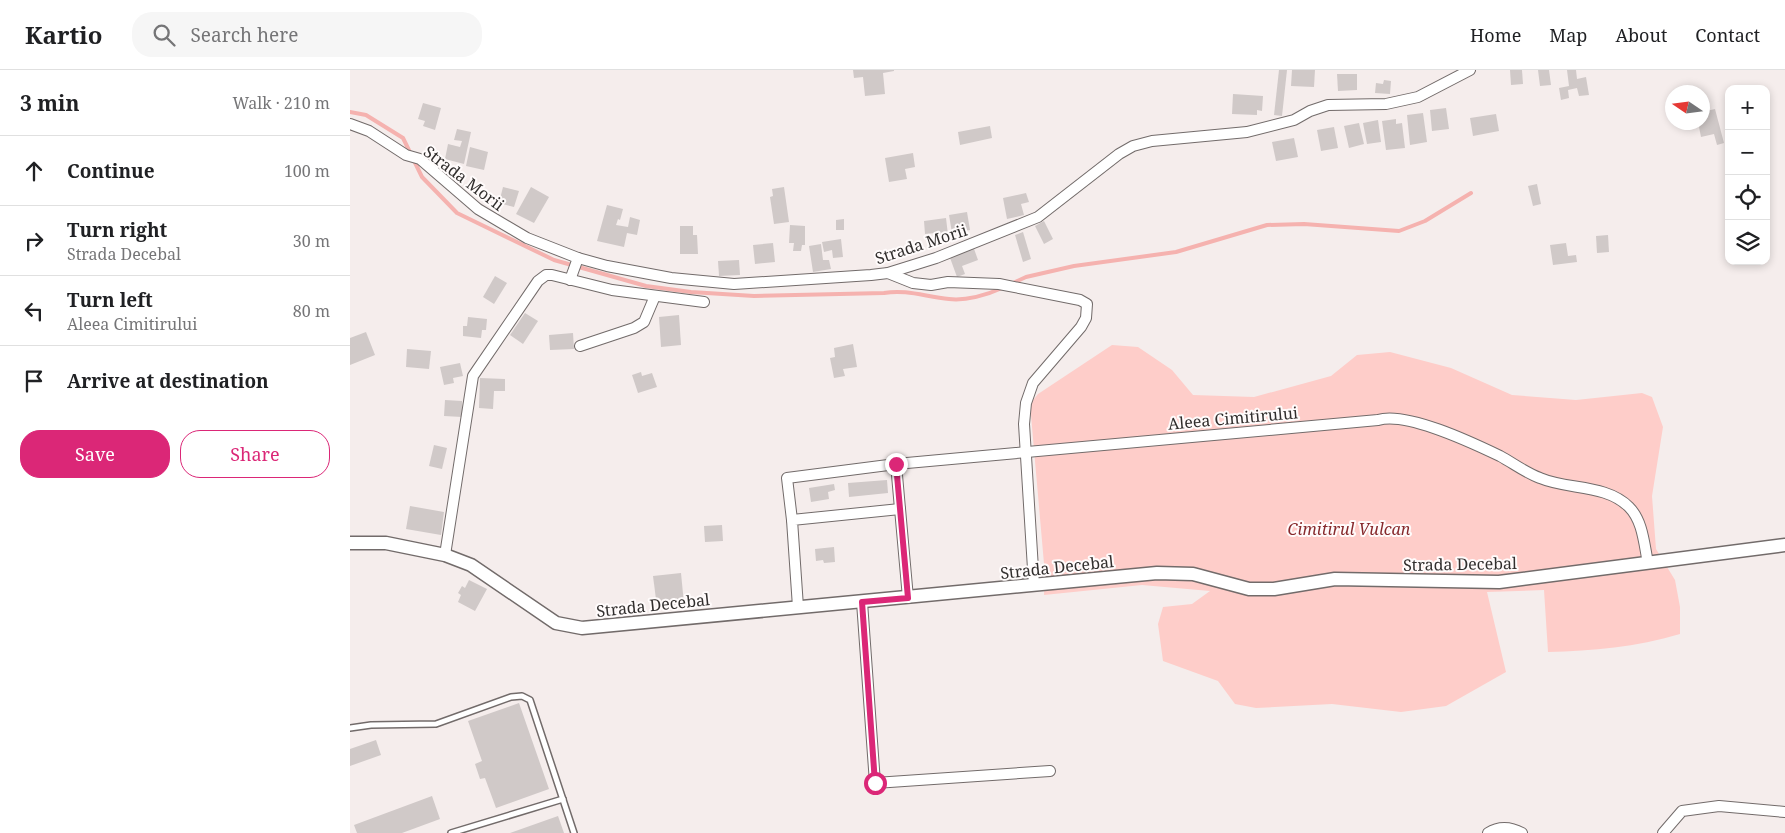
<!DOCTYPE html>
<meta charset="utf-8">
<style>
body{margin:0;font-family:"Noto Serif",serif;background:#f6f6f6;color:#202124}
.controls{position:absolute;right:15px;top:15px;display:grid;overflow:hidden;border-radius:10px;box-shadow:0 2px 8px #0003}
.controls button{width:45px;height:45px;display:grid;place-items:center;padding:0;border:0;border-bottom:1px solid #e0e0e0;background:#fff;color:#202124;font:25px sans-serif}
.compass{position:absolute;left:1315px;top:15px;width:45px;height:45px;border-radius:50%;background:#fff;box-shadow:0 2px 8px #0003;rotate:283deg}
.stop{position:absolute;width:15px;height:15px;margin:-11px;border:4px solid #db2777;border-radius:50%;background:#fff}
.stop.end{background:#db2777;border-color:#fff;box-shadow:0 1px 5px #0008}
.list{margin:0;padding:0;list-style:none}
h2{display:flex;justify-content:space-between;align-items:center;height:65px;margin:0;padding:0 20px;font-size:21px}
h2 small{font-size:16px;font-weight:400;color:#757577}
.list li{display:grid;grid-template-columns:32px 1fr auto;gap:15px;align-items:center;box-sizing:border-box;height:70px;padding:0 20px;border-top:1px solid #e0e0e0}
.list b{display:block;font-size:19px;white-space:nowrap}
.list p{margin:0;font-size:16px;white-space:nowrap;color:#757577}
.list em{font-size:16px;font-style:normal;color:#757577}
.actions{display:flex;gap:10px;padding:15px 20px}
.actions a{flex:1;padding:11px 0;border:1px solid #db2777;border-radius:20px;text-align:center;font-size:18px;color:#db2777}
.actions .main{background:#db2777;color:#fff}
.icon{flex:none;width:28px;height:28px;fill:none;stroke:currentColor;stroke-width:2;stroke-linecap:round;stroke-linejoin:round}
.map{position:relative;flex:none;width:1435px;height:763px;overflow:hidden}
header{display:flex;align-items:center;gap:30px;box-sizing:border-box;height:70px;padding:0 25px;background:#fff;border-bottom:1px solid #e0e0e0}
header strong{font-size:24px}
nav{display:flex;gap:28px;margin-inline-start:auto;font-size:18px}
.search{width:350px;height:45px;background:#f6f6f6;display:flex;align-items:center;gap:12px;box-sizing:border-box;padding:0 18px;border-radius:20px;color:#757577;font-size:19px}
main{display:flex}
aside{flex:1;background:#fff}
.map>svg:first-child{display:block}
</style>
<header>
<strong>Kartio</strong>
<div class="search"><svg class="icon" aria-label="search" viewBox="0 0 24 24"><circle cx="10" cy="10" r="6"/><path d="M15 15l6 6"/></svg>Search here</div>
<nav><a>Home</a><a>Map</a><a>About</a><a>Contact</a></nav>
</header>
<main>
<aside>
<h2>3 min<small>Walk · 210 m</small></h2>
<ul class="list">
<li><svg class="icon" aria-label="ahead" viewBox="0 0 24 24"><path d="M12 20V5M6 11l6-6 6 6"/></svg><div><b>Continue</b></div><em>100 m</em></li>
<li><svg class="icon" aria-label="right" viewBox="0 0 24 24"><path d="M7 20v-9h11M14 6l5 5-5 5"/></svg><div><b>Turn right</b><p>Strada Decebal</p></div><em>30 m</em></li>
<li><svg class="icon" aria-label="left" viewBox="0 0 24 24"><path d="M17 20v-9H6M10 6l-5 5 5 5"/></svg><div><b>Turn left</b><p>Aleea Cimitirului</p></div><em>80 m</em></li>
<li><svg class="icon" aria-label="arrive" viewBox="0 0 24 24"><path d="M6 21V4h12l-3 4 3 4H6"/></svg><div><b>Arrive at destination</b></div></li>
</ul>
<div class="actions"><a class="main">Save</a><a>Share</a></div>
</aside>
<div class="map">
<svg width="1435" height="763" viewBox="0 0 1435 763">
<rect width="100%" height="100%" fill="#f5edec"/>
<path fill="#fecdc9" d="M 762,275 L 788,277 L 822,300 L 843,325 L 904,327 L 981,306 L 1007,285 L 1040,282 L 1101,298 L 1162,325 L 1226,330 L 1292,323 L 1302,327 L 1313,357 L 1302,426 L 1306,479 L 1325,510 L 1330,537 L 1330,564 C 1286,577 1243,581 1198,582 L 1194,520 L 1137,522 L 1156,602 L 1096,636 L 1051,642 L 982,634 L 906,638 L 885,634 L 868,611 L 813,591 L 808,554 L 813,537 L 842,534 L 860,521 L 792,515 L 694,525 L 695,505 L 680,334 L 688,324 Z"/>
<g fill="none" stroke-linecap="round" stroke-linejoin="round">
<g stroke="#f5b2af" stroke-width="4">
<path d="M 0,42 L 16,45 L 53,68 L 72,107 L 107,143 L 204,190 L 296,216 L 341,222 L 404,226 L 534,223 C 557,219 576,227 599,229 C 616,231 637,225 652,218"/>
<path d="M 661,214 L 676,207 L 724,196 L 826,182 L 917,155 L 954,154 L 1049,161 L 1075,151 L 1121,123"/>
</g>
</g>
<g fill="#d0c9c8">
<path d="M 503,0 L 544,0 L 544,1 L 533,3 L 535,24 L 515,26 L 513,7 L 504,8 Z"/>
<path d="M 929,0 L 937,0 L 932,46 L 924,45 Z"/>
<path d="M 942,0 L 965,0 L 964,17 L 941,16 Z"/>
<path d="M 1160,0 L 1172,0 L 1173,14 L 1161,15 Z"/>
<path d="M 1188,0 L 1199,0 L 1201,15 L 1190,16 Z"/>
<path d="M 1217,0 L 1226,0 L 1227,9 L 1236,7 L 1239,25 L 1229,26 L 1227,18 L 1218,20 L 1219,28 L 1211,30 L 1209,18 L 1219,16 Z"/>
<path d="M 987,4 L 1007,4 L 1007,20 L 988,21 Z"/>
<path d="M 1034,10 L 1041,11 L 1040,24 L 1025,23 L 1026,13 L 1033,14 Z"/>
<path d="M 883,24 L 913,26 L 912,41 L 907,40 L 907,45 L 882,44 Z"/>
<path d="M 73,33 L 91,38 L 85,60 L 73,56 L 75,51 L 68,49 Z"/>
<path d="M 1096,38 L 1099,59 L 1082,61 L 1080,40 Z"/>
<path d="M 1365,39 L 1374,73 L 1367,75 L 1364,64 L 1351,67 L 1348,52 L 1352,52 L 1352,42 Z"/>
<path d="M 1073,43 L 1077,72 L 1060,75 L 1057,45 Z"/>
<path d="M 1146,44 L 1149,61 L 1123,66 L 1120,48 Z"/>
<path d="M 1046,49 L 1046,54 L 1052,53 L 1055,78 L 1036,80 L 1032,51 Z"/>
<path d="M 1028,50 L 1031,72 L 1017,74 L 1013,53 Z"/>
<path d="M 1009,53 L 1014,74 L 999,78 L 994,56 Z"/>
<path d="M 640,56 L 642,68 L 610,75 L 608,62 Z"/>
<path d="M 984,57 L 988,78 L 971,81 L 967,60 Z"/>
<path d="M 107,59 L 121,62 L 114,94 L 95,89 L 98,74 L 110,77 L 112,71 L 104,70 Z"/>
<path d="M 944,68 L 948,87 L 926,91 L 922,72 Z"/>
<path d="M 120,77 L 138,82 L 134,100 L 116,96 Z"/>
<path d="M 563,83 L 565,97 L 555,99 L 557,109 L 539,112 L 535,88 Z"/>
<path d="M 1187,114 L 1191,134 L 1183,136 L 1178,116 Z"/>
<path d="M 153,117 L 169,121 L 164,137 L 149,133 Z"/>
<path d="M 181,117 L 199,127 L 184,153 L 166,144 Z"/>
<path d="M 434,117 L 439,152 L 424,154 L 420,127 L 423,126 L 422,119 Z"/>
<path d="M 676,123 L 679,132 L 671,134 L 674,145 L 657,149 L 653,128 Z"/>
<path d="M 257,135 L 273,139 L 270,150 L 268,149 L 266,155 L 278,157 L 280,147 L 290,150 L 287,165 L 277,163 L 274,177 L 247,171 Z"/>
<path d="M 617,142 L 620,160 L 602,163 L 599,145 Z"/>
<path d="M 596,148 L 598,165 L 585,167 L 585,163 L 575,164 L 574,151 Z"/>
<path d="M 494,149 L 494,160 L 486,160 L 486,150 Z"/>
<path d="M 694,151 L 703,169 L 694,174 L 685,156 Z"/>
<path d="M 440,155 L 455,156 L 455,175 L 452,175 L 451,181 L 443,181 L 444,173 L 439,173 Z"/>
<path d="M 330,156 L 343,156 L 343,165 L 347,165 L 348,184 L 330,184 Z"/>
<path d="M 673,162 L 681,189 L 673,192 L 665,165 Z"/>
<path d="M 1258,165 L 1259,182 L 1247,183 L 1246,166 Z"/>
<path d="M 491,169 L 493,187 L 483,188 L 482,180 L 474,182 L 472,172 Z"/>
<path d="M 423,173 L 425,192 L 405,194 L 403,175 Z"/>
<path d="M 1216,173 L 1218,186 L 1226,185 L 1227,192 L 1203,195 L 1200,175 Z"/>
<path d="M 471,174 L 473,190 L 479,190 L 481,199 L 463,202 L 459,176 Z"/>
<path d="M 623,176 L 628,190 L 612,196 L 615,204 L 607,207 L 599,185 Z"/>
<path d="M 389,190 L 390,205 L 369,206 L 368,191 Z"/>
<path d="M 145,206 L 157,213 L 144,234 L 133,227 Z"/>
<path d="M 175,243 L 188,251 L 173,274 L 160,265 Z"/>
<path d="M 329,245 L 331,275 L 311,277 L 309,247 Z"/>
<path d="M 118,247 L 137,249 L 136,260 L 132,260 L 131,268 L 113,266 L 113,256 L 117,256 Z"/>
<path d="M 16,262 L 25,285 L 0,295 L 0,268 Z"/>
<path d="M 223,263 L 224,279 L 200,280 L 199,265 Z"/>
<path d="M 503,274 L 507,297 L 493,299 L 495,306 L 484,308 L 480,288 L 485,287 L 484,278 Z"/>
<path d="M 57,279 L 81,281 L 79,299 L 56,297 Z"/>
<path d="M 110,293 L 113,306 L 103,308 L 104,313 L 94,315 L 90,297 Z"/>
<path d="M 291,302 L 292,306 L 302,303 L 307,317 L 288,323 L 282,305 Z"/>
<path d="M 130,308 L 155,309 L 155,321 L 144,321 L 143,339 L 129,338 Z"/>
<path d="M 95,330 L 112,331 L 112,347 L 94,346 Z"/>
<path d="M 84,375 L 97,378 L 92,399 L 79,396 Z"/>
<path d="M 537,410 L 538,423 L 499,427 L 498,413 Z"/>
<path d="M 484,414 L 485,420 L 478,422 L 479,429 L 461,432 L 459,418 Z"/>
<path d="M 60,436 L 94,442 L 91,465 L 56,459 Z"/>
<path d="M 372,455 L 373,471 L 355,472 L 354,456 Z"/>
<path d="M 484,477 L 485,492 L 474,493 L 473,490 L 466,491 L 465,479 Z"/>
<path d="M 331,503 L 334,534 L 307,537 L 303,506 Z"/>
<path d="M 119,510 L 137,519 L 125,541 L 108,532 L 111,525 L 108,523 L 112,516 L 115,518 Z"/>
<path d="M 169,633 L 199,719 L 146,738 L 135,708 L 130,709 L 125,694 L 132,691 L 118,651 Z"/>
<path d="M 26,670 L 31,685 L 0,696 L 0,679 Z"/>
<path d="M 82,726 L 90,749 L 52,763 L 7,763 L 4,755 Z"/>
<path d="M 208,746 L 214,763 L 160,763 Z"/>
</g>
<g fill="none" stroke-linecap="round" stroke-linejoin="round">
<g stroke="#726b6a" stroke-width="8">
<g id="service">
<path d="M 0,658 L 21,655 L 86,654 L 161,627 L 172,626 L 180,630 L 224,763"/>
<path d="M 101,763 L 213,729"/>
</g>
</g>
<g stroke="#726b6a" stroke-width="12">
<g id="minor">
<path d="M 0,54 L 19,61 L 56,85 L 70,89 L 128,139 L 177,168 L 228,188 L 257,196 L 321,208 L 384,214 L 521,205 L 538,203 L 586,188 L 688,147 L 769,84 L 783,76 L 802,71 L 897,62 L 944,50 L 960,41 L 978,35 L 1036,34 L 1068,27 L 1120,0"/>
<path d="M 538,203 L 563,213 L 581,215 L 598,212 L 649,214 L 730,230 L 737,234 L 736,248 L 731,257 L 683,313 L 676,333 L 674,354 L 684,515"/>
<path d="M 220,210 L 228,188"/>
<path d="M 230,276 L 284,258 L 294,252 L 305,226"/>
<path d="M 442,450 L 437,408 L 546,394"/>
<path d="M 95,485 L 123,306 L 188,211 L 196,205 L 202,205 L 262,220 L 354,232"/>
<path d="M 558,528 L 546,394 L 1028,350 C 1056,341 1123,373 1150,386 C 1163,393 1176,403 1190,408 C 1218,420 1256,414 1279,437 C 1293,451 1294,474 1298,493"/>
<path d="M 512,532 L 525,713 L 700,701"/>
<path d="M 448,537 L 442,450 L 550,439"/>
<path d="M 1138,763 C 1149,756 1161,757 1172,763"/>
<path d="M 1313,763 L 1332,741 L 1369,736 L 1435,742"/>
</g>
</g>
<g stroke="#726b6a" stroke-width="15">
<path id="tertiary" d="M 0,473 L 36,473 L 95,485 L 121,495 L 206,553 L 232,558 L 807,503 L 843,504 L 899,519 L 924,519 L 985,509 L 1149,512 L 1435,475"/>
</g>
<use href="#service" stroke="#fff" stroke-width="5"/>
<use href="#minor" stroke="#fff" stroke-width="10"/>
<use href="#tertiary" stroke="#fff" stroke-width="12"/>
</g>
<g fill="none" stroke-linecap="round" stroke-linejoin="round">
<path stroke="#db2777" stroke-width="6" d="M 525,713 L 512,532 L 558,528 L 546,394"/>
</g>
<g text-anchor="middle" stroke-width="4" stroke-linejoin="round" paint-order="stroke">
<g font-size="16" fill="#312e2d" stroke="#fffbfb">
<text transform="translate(114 108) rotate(37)" y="6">Strada Morii</text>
<text transform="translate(571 174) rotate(-18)" y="6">Strada Morii</text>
<text transform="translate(883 348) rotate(-5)" y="6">Aleea Cimitirului</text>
<text transform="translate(1110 494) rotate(-1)" y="6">Strada Decebal</text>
<text transform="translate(707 497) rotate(-6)" y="6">Strada Decebal</text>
<text transform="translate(303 535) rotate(-6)" y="6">Strada Decebal</text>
</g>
<g font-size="16" font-style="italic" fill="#86292c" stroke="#fffbfb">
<text x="999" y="465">Cimitirul Vulcan</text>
</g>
</g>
</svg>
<div class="controls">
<button>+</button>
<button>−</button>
<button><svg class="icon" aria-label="locate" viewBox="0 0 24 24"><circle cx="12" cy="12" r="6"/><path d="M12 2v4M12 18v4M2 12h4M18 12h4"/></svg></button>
<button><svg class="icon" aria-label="layers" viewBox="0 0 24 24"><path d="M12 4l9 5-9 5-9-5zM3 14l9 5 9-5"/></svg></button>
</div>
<svg class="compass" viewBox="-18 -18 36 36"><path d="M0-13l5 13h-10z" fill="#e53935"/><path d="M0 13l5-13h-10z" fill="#757577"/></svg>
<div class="stop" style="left:525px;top:713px"></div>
<div class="stop end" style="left:546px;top:394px"></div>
</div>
</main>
